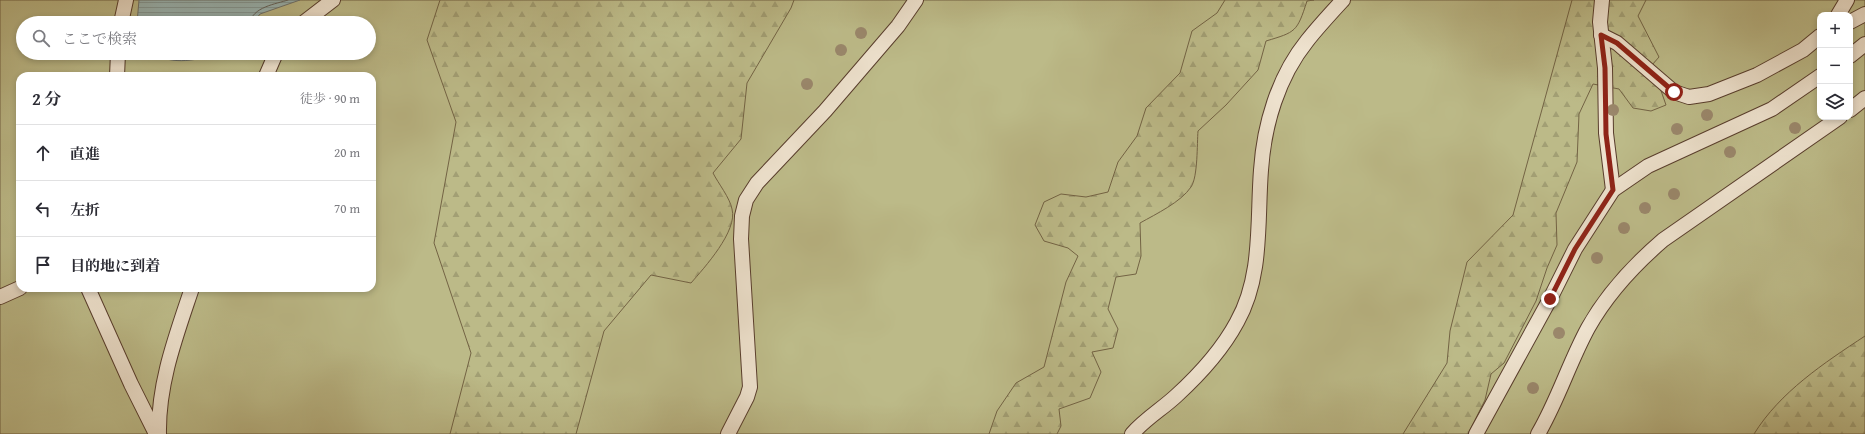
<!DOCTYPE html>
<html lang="ja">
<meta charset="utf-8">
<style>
body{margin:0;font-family:"Gentium Book Plus","Noto Serif JP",serif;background:#f7f7f7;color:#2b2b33}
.controls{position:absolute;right:12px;top:12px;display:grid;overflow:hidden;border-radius:8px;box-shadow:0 2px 6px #0003}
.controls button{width:36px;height:36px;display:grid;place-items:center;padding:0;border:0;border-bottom:1px solid #e1e1e2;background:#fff;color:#2b2b33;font:20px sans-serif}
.stop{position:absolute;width:12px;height:12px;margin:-9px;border:3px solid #8f2418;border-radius:50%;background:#fff}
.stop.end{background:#8f2418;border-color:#fff;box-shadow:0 1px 4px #0008}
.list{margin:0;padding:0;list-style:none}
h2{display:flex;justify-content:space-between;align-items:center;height:52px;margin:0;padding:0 16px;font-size:17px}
h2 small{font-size:13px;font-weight:400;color:#7c7c81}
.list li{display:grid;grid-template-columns:26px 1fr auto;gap:12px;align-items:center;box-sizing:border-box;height:56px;padding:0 16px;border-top:1px solid #e1e1e2}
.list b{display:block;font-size:15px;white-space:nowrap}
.list em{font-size:13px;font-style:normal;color:#7c7c81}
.icon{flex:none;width:22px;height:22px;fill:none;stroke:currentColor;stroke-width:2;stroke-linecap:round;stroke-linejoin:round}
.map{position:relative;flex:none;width:1865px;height:434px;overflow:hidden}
.search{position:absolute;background:#fff;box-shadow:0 2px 6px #0003;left:16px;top:16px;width:360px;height:44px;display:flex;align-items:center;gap:10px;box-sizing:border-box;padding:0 14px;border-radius:22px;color:#7c7c81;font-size:15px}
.panel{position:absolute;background:#fff;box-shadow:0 2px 6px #0003;left:16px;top:72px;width:360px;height:220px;border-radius:12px}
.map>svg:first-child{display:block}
</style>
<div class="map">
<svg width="1865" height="434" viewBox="0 0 1865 434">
<defs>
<pattern id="forest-firs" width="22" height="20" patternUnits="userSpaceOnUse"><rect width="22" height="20" fill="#bcba88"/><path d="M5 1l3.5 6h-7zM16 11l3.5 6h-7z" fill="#a29f74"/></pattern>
<pattern id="water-rules" width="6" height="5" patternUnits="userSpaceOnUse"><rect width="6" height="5" fill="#99b6b5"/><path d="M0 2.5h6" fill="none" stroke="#849b9a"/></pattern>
</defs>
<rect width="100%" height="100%" fill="#e5d3b3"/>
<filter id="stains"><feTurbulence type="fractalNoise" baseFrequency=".005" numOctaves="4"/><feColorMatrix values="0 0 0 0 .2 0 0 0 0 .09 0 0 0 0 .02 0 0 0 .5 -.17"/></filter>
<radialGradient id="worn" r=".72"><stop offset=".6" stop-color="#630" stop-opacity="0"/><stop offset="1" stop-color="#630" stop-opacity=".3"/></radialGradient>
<path fill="#bcba88" stroke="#736344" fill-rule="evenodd" d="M 0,0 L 1865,0 L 1865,434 L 0,434 ZM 1820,15 L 1850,15 L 1850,117 L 1820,117 ZM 23,23 L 369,23 L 369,53 L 23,53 ZM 20,76 L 372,76 L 372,288 L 20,288 Z"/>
<g fill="url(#forest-firs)" stroke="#736344">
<path d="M 440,0 L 794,0 L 791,8 L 747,83 L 741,139 L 713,173 C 718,183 730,198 732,209 C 738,231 704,268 691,283 L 651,275 L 604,331 L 576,434 L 450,434 L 471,353 L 434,243 L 456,122 L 427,40 Z"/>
<path d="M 1225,0 L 1314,0 L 1307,1 C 1297,32 1296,32 1266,41 L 1258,70 L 1226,105 L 1198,131 C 1197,143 1198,177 1191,187 C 1181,202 1156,214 1140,223 L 1141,256 L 1136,274 L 1116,277 L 1108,309 L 1118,329 L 1113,348 L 1092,352 L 1101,372 L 1090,398 L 1059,409 L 1061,426 L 1057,434 L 989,434 L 997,411 L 1016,383 L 1044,367 L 1066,282 L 1078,256 L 1068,248 L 1044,241 L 1035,225 L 1044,202 L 1061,194 L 1086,197 L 1108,192 L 1118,162 L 1137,136 L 1146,108 L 1180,73 L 1192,31 L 1217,13 Z"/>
<path d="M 1572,0 L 1646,0 L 1638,16 L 1659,57 L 1652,65 L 1666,105 L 1651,111 L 1633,108 L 1619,89 L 1593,84 L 1579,114 L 1577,162 L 1556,213 L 1557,245 L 1547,268 L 1536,301 L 1504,363 L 1491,374 L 1485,400 L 1468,434 L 1403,434 L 1447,363 L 1450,331 L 1467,262 L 1513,215 Z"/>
<path d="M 1865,336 L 1865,434 L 1754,434 C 1780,392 1824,363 1865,336 Z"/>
</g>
<g fill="url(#water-rules)" stroke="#6d726d">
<path d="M 139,0 L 300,0 L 260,14 L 253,23 L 137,23 Z"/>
<path d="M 155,53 L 218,53 C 201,60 170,66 155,53 Z"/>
</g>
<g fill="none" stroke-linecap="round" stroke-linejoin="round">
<g stroke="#62615a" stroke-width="1">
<path d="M 250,23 C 252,7 276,4 288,0"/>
<path d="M 162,53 L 169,56 L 205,53"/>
</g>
<g stroke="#593e2d" stroke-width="16">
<g id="service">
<path d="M 1602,0 L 1600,22 L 1605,68 L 1606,133 L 1613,190"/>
<path d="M 1838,15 L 1847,0"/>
<path d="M 1850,22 L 1865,14"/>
<path d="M 121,23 L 126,0"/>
<path d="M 303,23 L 333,0"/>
<path d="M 1601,35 L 1617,43 L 1674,92 L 1689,97 L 1709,94 L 1757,75 L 1803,50 L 1820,36"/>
<path d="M 1850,56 L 1865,44"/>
<path d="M 117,76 L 118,53"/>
<path d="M 266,76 L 276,53"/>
<path d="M 1850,110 L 1865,98"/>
<path d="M 88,288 L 131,384 L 156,434"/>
<path d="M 0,297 L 20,288"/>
<path d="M 159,434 C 158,383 176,336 192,288"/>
<path d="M 728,434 L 747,397 L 750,387 L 741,239 L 742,216 L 746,200 L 757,183 L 825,111 L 898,26 L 916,0"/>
<path d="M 1132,434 C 1145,419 1162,409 1176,396 C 1199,375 1222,350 1237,322 C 1263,276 1257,221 1261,170 C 1264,125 1278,77 1307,41 C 1318,27 1331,13 1343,0"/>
<path d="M 1476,434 L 1550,299 L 1575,249 L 1613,190 L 1648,166 L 1772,109 L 1820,76"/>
<path d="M 1538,434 C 1558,400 1569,363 1588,328 C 1607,294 1634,265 1663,240 L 1840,117"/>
</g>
</g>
<use href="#service" stroke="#eee2ce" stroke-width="14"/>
</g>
<g fill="#9a876b">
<circle cx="861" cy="33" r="6"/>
<circle cx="841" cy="50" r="6"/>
<circle cx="807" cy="84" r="6"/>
<circle cx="1613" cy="110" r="6"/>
<circle cx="1707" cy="115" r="6"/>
<circle cx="1795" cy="128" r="6"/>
<circle cx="1677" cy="129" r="6"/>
<circle cx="1730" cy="152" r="6"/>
<circle cx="1674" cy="194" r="6"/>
<circle cx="1645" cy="208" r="6"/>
<circle cx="1624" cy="228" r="6"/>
<circle cx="1597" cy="258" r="6"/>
<circle cx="1559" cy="333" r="6"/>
<circle cx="1533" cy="388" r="6"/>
</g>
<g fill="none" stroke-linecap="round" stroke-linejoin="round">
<path stroke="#8f2418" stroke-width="5" d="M 1550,299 L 1575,249 L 1613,190 L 1606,134 L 1605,68 L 1601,35 L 1617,43 L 1674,92"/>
</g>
<rect width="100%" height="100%" filter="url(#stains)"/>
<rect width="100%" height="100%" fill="url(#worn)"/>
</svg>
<div class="controls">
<button>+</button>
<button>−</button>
<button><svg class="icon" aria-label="layers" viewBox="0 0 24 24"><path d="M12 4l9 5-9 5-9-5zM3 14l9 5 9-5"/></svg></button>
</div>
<div class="stop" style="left:1674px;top:92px"></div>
<div class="stop end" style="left:1550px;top:299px"></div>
<div class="search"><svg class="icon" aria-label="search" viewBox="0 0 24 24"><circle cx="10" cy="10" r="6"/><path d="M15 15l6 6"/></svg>ここで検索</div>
<section class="panel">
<h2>2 分<small>徒歩 · 90 m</small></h2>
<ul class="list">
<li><svg class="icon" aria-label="ahead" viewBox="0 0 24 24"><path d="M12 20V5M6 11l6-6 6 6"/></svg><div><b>直進</b></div><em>20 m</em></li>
<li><svg class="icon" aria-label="left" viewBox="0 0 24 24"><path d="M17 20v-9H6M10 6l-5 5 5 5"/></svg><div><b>左折</b></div><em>70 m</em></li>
<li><svg class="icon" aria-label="arrive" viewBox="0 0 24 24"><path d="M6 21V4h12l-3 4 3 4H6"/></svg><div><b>目的地に到着</b></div></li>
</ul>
</section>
</div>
